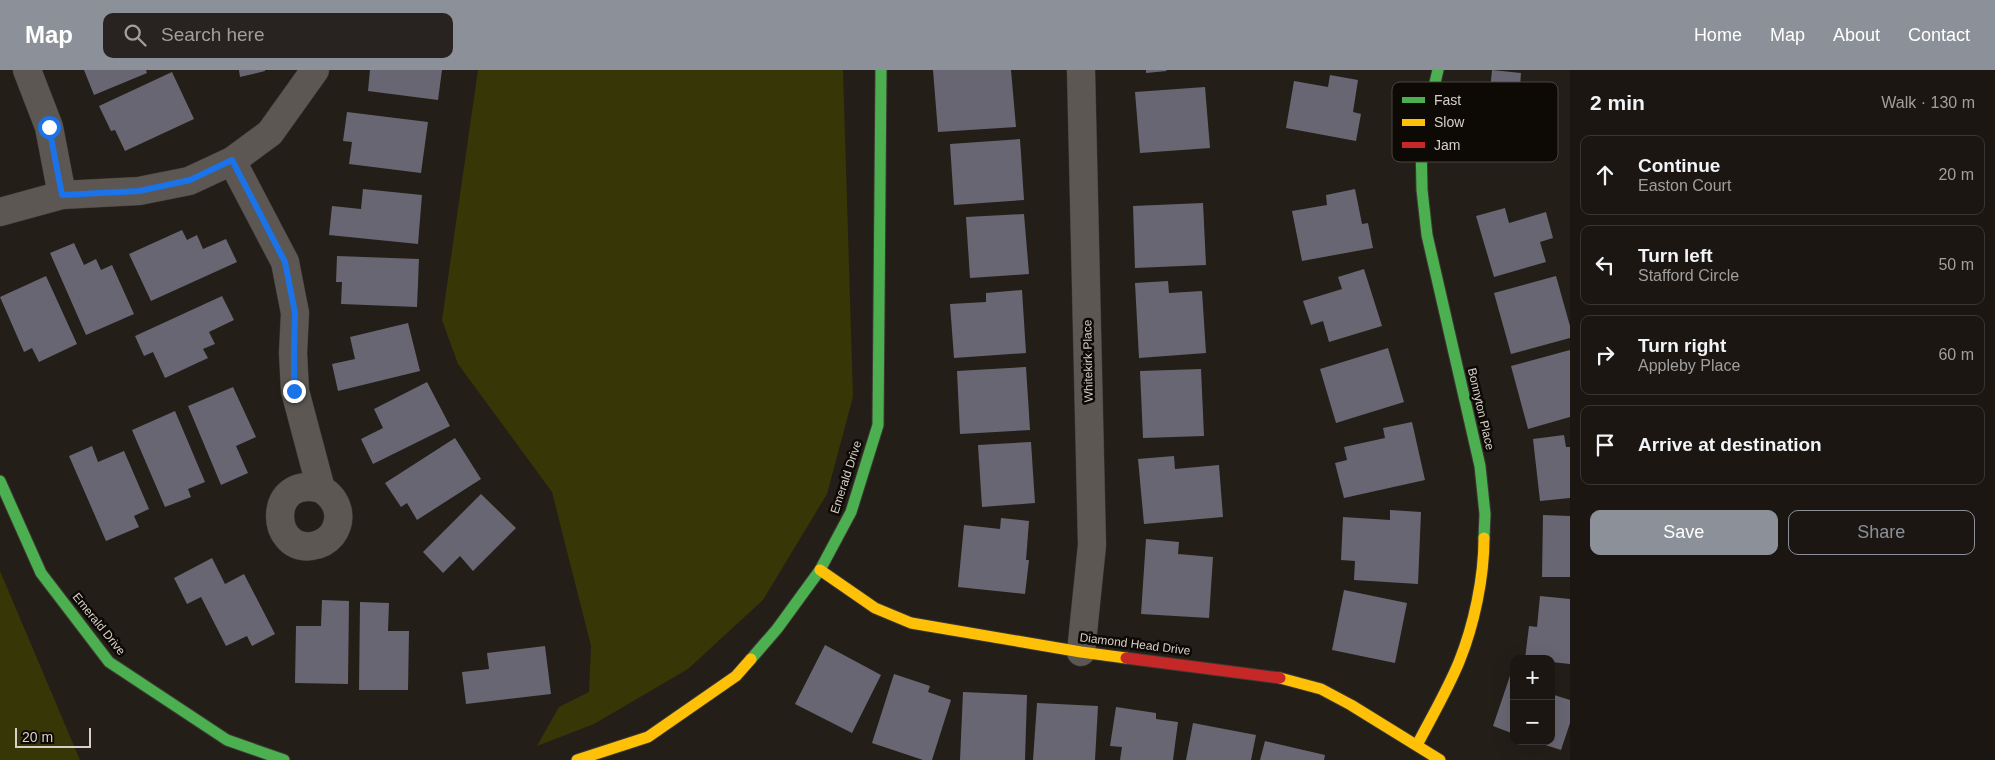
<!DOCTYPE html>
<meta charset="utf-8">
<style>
body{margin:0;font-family:Arial,sans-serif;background:#282320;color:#f1f3f6}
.controls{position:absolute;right:15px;bottom:15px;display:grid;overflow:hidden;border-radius:10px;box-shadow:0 5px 20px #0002}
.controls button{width:45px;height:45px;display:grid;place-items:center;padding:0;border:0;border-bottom:1px solid #393532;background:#1b1612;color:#f1f3f6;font:25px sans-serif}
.scale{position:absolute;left:15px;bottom:12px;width:76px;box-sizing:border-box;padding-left:5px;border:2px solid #d7d0c9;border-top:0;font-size:14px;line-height:18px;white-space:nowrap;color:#d7d0c9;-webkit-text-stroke:4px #0d0905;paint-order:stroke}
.stop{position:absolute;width:15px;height:15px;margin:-11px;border:4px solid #1a73e8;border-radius:50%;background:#fff}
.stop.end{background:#1a73e8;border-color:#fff;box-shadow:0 1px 5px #0008}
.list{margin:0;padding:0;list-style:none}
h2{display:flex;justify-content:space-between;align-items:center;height:65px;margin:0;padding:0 20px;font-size:21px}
h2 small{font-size:16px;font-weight:400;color:#a09f9f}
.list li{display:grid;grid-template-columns:32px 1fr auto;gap:15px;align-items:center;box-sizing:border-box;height:80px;margin:0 10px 10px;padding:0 10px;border:1px solid #393532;border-radius:10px}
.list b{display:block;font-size:19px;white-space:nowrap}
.list p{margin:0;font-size:16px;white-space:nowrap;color:#a09f9f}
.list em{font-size:16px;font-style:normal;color:#a09f9f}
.actions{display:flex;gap:10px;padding:15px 20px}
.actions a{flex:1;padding:11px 0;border:1px solid #8c9099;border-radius:10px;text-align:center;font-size:18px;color:#8c9099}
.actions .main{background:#8c9099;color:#fff}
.icon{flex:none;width:28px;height:28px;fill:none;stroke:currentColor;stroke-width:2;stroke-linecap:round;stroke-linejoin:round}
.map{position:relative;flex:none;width:1570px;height:690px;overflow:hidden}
header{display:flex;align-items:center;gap:30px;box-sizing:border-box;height:70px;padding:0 25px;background:#8c9099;color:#fff}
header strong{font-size:24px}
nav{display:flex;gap:28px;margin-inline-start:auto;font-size:18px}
.search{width:350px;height:45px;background:#282320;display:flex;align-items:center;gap:12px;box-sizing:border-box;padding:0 18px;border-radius:10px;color:#a09f9f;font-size:19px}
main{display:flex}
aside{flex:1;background:#1b1612}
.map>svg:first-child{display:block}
</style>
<header>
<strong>Map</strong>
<div class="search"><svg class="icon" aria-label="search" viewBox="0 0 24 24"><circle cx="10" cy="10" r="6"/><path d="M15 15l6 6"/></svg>Search here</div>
<nav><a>Home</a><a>Map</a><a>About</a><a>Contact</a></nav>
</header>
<main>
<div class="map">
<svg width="1570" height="690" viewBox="0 0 1570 690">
<rect width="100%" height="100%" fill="#241e18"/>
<g fill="#363606">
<path d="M 478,0 L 843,0 L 853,327 L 827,424 L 763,530 L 688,599 L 594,654 L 537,676 L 559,637 L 589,622 L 591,576 L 552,422 L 458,294 L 442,250 Z"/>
<path d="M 0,501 L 80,690 L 0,690 Z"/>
</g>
<g fill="#686672">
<path d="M 84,0 L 146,0 L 147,3 L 94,25 Z"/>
<path d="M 239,0 L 265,0 L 265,1 L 240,7 Z"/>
<path d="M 370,0 L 442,0 L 438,30 L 368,21 Z"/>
<path d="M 933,0 L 1011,0 L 1016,57 L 938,62 Z"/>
<path d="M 1146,0 L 1166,0 L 1167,1 L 1146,3 Z"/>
<path d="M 1492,0 L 1521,3 L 1520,16 L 1553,20 L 1548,68 L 1473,60 L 1477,30 L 1489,31 Z"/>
<path d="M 172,2 L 194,49 L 125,81 L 115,60 L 111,61 L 99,36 Z"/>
<path d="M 1330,5 L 1358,10 L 1353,42 L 1361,44 L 1356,71 L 1286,58 L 1294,11 L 1328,17 Z"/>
<path d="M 1205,17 L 1210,78 L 1140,83 L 1135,22 Z"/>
<path d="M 347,42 L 428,52 L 421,103 L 349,94 L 352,72 L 343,71 Z"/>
<path d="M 1020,69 L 1024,130 L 954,135 L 950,74 Z"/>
<path d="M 363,119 L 422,125 L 418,174 L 329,165 L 332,136 L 361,139 Z"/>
<path d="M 1355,119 L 1362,154 L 1368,153 L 1373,178 L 1302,191 L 1292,141 L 1327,135 L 1326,125 Z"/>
<path d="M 1203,133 L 1206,195 L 1135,198 L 1133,136 Z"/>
<path d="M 1505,138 L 1509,153 L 1546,142 L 1553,168 L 1540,172 L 1546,192 L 1494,207 L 1476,146 Z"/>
<path d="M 1024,144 L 1029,204 L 970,208 L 966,147 Z"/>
<path d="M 182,160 L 187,170 L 197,165 L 203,179 L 226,169 L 237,192 L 151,231 L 129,184 Z"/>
<path d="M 74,173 L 84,195 L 96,189 L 101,200 L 112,195 L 134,244 L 86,265 L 50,183 Z"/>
<path d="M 337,186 L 419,189 L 417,237 L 341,234 L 342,212 L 336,212 Z"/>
<path d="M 1364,199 L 1382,256 L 1329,272 L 1323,251 L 1311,255 L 1303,231 L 1342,219 L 1338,207 Z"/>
<path d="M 46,206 L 77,274 L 39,292 L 32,278 L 24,282 L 0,227 Z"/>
<path d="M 1556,206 L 1570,256 L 1570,268 L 1511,284 L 1494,223 Z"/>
<path d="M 1168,211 L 1169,223 L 1202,221 L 1206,283 L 1139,288 L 1135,213 Z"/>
<path d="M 1022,220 L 1026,283 L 954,288 L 950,234 L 986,232 L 986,223 Z"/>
<path d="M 222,226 L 234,250 L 209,262 L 215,274 L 203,279 L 208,288 L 165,308 L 153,282 L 144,286 L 135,266 Z"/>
<path d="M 408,253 L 420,301 L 338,321 L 332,294 L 355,289 L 350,267 Z"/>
<path d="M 1388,278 L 1404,332 L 1336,353 L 1320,299 Z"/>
<path d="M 1570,280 L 1570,347 L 1528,359 L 1511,296 Z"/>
<path d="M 1026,297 L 1030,360 L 960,364 L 957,301 Z"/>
<path d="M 1201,299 L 1204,366 L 1143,368 L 1140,301 Z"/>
<path d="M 427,312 L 450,356 L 373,394 L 361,369 L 383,358 L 374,339 Z"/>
<path d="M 233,317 L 256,367 L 236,376 L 248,403 L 221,415 L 188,336 Z"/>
<path d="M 175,341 L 205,412 L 188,419 L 191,427 L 165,437 L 132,360 Z"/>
<path d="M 1412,352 L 1425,410 L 1344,428 L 1335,393 L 1347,390 L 1344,377 L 1385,368 L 1383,358 Z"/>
<path d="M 1564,365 L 1566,377 L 1570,377 L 1570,428 L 1540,431 L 1533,369 Z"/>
<path d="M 455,368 L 481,409 L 417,450 L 407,433 L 401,437 L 385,413 Z"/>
<path d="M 1031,372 L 1035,433 L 982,437 L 978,375 Z"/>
<path d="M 92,376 L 98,392 L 124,381 L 149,439 L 134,446 L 139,457 L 106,471 L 69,386 Z"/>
<path d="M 1174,386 L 1175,399 L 1219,395 L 1223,447 L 1144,454 L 1138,389 Z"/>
<path d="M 481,424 L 516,458 L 473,501 L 460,486 L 443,503 L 423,482 Z"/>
<path d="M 1390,440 L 1421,442 L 1418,514 L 1354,510 L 1355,491 L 1341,490 L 1343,447 L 1390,450 Z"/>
<path d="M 1543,445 L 1570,446 L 1570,507 L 1542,507 Z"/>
<path d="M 1001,448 L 1029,451 L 1026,490 L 1029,490 L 1025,524 L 958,517 L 964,455 L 1000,459 Z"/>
<path d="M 1146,469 L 1179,472 L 1178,484 L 1213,487 L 1209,548 L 1141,544 Z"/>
<path d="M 212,488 L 225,514 L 244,504 L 275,564 L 252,576 L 247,566 L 226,576 L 201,527 L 187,534 L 174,508 Z"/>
<path d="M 1344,520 L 1407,533 L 1395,593 L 1332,580 Z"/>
<path d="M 1540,526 L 1570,529 L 1570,594 L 1551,592 L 1551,589 L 1525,589 L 1529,556 L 1537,557 Z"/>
<path d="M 322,530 L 349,531 L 348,614 L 295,613 L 296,556 L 321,556 Z"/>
<path d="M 360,532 L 389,533 L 388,561 L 409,561 L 408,620 L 359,620 Z"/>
<path d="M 825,575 L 881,605 L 852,663 L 795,634 Z"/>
<path d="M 545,576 L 551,624 L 466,634 L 462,602 L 489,599 L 487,583 Z"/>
<path d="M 1513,597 L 1514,597 L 1514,664 L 1493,656 Z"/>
<path d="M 894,604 L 930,616 L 928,622 L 951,630 L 932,690 L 923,690 L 872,673 Z"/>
<path d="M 963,622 L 1027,625 L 1025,690 L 960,690 Z"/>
<path d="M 1551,624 L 1570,630 L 1570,653 L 1561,680 L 1536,672 L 1551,671 Z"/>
<path d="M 1037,633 L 1098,636 L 1095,690 L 1033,690 Z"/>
<path d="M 1116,637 L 1156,643 L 1156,649 L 1178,652 L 1173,690 L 1120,690 L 1122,677 L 1110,676 Z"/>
<path d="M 1193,653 L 1256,665 L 1251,690 L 1186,690 Z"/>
<path d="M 1265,671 L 1325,685 L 1324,690 L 1260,690 Z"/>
</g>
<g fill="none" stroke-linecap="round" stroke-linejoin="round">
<g stroke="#3d3834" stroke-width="29">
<g id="street">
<path d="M 27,0 L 49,57 L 62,125"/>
<path d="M 1081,0 L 1092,475 L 1081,582"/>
<path d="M 232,91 L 285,192 L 295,243 L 293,283 L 295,321 L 321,419 C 267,404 269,482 312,476 C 319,475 327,471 332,465 C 344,448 338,429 321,419"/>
<path d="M 0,142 L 62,125 L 139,121 L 189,111 L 232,91 L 270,63 L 315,0"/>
</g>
</g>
<g stroke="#3d3834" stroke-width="13">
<g id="fast">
<path d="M 1438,0 L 1421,71 L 1422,120 L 1427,165 L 1480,396 L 1485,444 L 1484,468"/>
<path d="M 0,411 L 41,503 L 109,592 L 227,670 L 284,690"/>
<path d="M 751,589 L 777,559 L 820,500 L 851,442 L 878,355 L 881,0"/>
</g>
</g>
<g stroke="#3d3834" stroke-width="13">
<g id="slow">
<path d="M 820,500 L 875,538 L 911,553 L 1081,582 L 1126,588"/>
<path d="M 1280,608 L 1321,619 L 1351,635 L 1440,690"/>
<path d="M 1417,675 C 1431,648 1447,621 1459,592 C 1474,555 1484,508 1484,468"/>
<path d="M 577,690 L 648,667 L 736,606 L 751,589"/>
</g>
</g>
<g stroke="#3d3834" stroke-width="13">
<path id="jam" d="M 1126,588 L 1280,608"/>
</g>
<use href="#street" stroke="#5c5753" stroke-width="28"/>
<use href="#fast" stroke="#4caf50" stroke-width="11"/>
<use href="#slow" stroke="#ffc107" stroke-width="11"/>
<use href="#jam" stroke="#c62828" stroke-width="11"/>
</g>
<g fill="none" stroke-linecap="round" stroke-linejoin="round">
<path stroke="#1a73e8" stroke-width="6" d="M 49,57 L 62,125 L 139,121 L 190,110 L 232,90 L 285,192 L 295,243 L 294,283 L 294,321"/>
</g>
<g text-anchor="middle" stroke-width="5" stroke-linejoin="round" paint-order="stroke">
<g font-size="12" fill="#d7d0c9" stroke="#0d0905">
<text transform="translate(1088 291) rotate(-91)" y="4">Whitekirk Place</text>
<text transform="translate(1481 339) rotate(77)" y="4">Bonnyton Place</text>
<text transform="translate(846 407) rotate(-72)" y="4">Emerald Drive</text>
<text transform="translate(99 554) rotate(51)" y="4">Emerald Drive</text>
<text transform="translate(1135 574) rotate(7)" y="4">Diamond Head Drive</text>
</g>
</g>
<rect x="1392" y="12" width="166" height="80" rx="8" fill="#0d0905" stroke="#4a4540" stroke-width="1"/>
<rect x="1402" y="27" width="23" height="6" fill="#4caf50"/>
<rect x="1402" y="49" width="23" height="7" fill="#ffc107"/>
<rect x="1402" y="72" width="23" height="6" fill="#c62828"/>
<g font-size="14" fill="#d7d0c9">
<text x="1434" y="35">Fast</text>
<text x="1434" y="57">Slow</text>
<text x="1434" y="80">Jam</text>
</g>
</svg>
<div class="controls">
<button>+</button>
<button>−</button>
</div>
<div class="scale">20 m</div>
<div class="stop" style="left:49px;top:57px"></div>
<div class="stop end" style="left:294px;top:321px"></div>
</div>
<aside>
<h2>2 min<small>Walk · 130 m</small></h2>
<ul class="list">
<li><svg class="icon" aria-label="ahead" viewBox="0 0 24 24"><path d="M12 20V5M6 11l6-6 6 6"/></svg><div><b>Continue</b><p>Easton Court</p></div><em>20 m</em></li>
<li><svg class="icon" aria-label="left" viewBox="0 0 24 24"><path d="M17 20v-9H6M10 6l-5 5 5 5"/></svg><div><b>Turn left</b><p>Stafford Circle</p></div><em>50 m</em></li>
<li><svg class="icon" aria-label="right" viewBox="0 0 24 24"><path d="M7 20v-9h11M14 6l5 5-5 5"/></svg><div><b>Turn right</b><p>Appleby Place</p></div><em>60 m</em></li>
<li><svg class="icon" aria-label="arrive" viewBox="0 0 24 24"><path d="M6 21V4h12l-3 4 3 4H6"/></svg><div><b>Arrive at destination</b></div></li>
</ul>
<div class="actions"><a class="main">Save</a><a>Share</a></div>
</aside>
</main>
